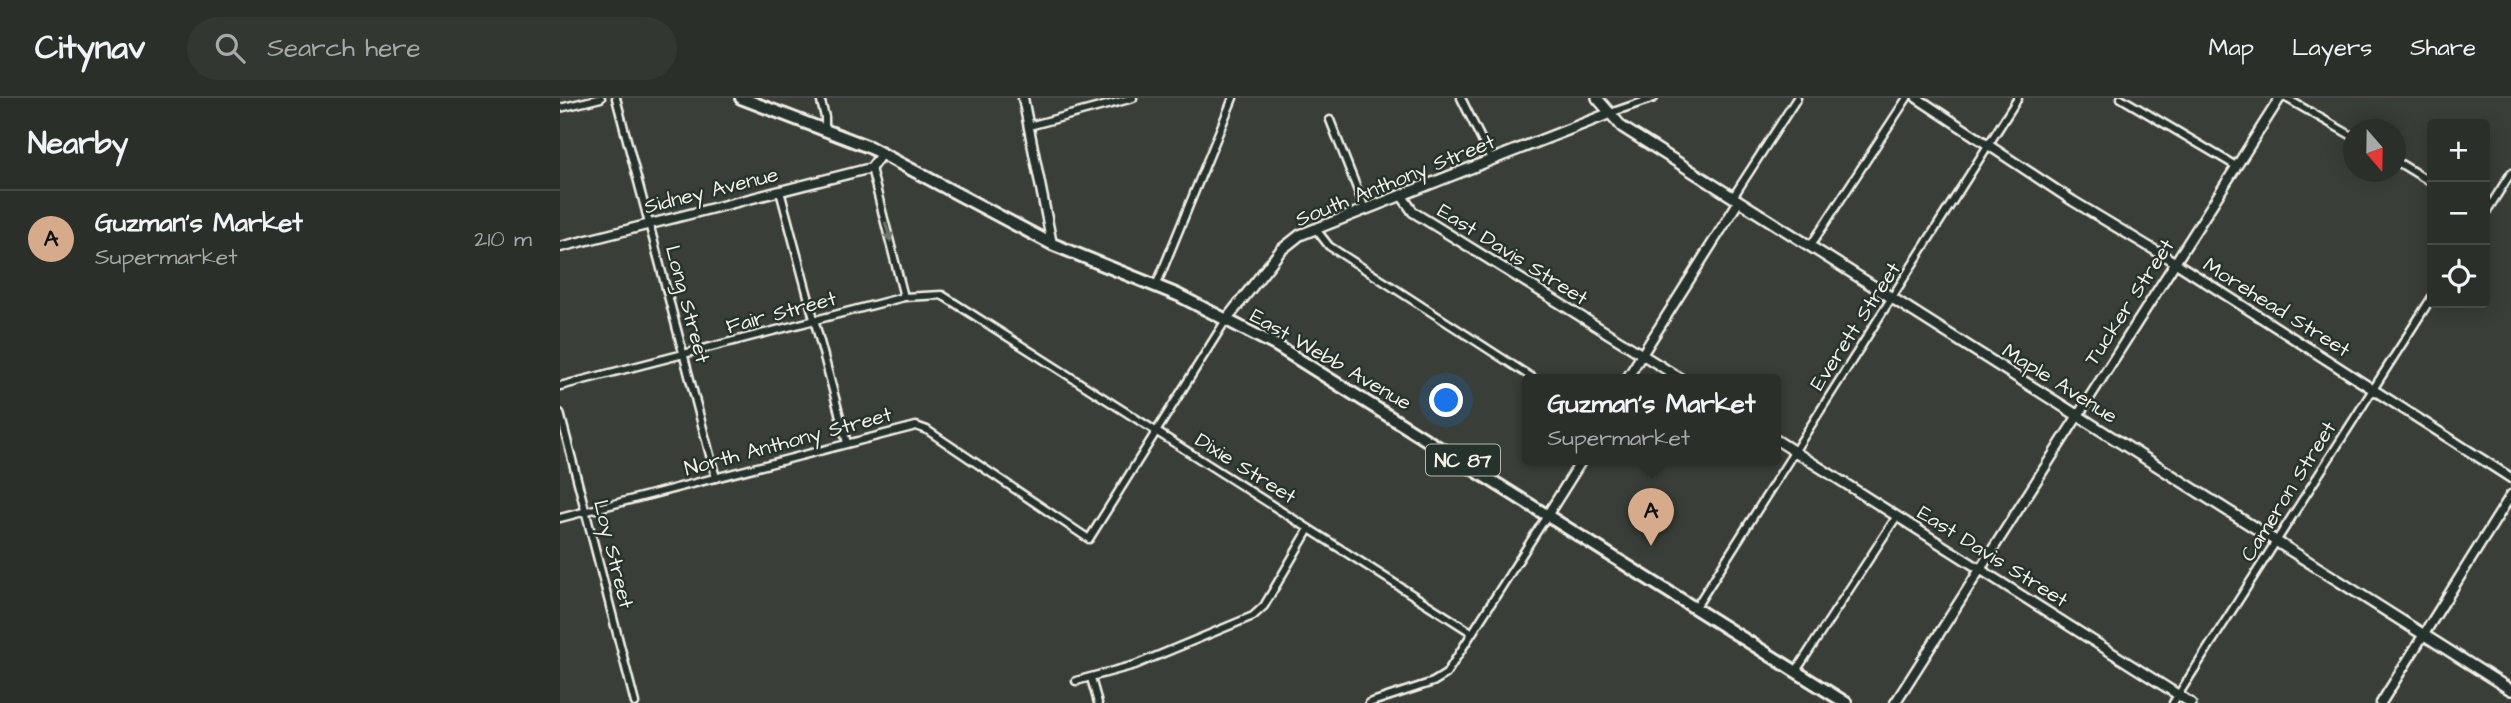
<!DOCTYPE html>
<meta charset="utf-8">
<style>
body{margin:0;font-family:"Architects Daughter",sans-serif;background:#333732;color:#f1f3f6}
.controls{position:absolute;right:21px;top:21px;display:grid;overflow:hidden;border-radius:7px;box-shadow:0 4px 18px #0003}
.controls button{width:63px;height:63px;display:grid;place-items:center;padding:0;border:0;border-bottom:2px solid #474a47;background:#2b2f2a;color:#f1f3f6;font:35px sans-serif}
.compass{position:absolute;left:1783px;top:21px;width:63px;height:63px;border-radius:50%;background:#2b2f2a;box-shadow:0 4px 18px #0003;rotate:160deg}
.you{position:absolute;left:887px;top:303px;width:24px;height:24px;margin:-18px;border:5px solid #fff;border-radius:50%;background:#1a73e8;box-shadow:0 0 0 10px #1a73e833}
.badge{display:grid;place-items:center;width:46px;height:46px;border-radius:50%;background:#d6ab8b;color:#111;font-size:23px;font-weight:700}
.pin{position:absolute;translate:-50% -58px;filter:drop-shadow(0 2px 4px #0008)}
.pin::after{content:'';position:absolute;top:37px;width:24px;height:21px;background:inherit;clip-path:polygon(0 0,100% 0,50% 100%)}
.popup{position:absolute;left:962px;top:276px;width:259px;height:91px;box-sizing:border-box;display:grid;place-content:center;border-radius:7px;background:#2b2f2a;filter:drop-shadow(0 2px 5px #0005);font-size:23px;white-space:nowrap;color:#a6a9a8}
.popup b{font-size:26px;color:#f1f3f6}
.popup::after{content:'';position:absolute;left:50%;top:100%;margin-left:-14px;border:14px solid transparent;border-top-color:#2b2f2a}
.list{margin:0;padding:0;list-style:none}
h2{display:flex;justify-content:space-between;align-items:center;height:91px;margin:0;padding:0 28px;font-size:30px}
h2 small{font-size:23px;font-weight:400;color:#a6a9a8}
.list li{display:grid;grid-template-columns:46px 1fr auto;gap:21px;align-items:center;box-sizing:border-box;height:98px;padding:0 28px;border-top:2px solid #474a47}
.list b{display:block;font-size:26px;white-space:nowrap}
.list p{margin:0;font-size:23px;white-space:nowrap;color:#a6a9a8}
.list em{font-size:23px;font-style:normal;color:#a6a9a8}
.icon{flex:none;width:38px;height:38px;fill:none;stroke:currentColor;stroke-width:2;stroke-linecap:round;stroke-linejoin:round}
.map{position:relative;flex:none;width:1951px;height:605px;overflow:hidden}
header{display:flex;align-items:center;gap:42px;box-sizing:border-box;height:98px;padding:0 35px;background:#2b2f2a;border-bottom:2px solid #474a47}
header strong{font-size:33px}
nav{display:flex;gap:38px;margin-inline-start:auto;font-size:24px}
.search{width:490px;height:63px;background:#333732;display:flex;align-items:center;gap:18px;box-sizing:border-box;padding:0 24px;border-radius:38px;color:#a6a9a8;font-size:26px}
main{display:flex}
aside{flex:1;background:#2b2f2a}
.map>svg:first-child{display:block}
</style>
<header>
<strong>Citynav</strong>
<div class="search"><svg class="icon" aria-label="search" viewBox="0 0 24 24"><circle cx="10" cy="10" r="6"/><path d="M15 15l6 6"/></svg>Search here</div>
<nav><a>Map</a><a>Layers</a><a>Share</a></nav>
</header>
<main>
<aside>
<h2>Nearby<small></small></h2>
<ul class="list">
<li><span class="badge">A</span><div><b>Guzman's Market</b><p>Supermarket</p></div><em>210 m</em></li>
</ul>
</aside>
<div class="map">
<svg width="1951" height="605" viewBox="0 0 1951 605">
<rect width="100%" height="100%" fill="#393f38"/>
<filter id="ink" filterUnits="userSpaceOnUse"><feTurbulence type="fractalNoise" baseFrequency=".0143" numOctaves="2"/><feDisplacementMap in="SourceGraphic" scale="14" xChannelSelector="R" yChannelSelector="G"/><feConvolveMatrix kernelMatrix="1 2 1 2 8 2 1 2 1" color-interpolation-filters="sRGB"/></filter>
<g filter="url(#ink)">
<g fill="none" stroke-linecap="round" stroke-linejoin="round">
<g stroke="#f4f1e8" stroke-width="11">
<g id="minor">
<path d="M 56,0 L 156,380"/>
<path d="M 260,0 L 265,19 L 265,30"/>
<path d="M 901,0 L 931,61"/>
<path d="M 1561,0 L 1676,68"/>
<path d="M 1726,0 L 1794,39"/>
<path d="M 0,10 L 41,0"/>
<path d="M 1050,15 L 1094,0"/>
<path d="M 770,22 L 805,111"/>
<path d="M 469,28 L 573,0"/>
<path d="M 1836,63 L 1872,85"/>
<path d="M 311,70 L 344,199"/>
<path d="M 220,93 L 287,345"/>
<path d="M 1173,99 L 1237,0"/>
<path d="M 1925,116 L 1951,75"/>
<path d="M 755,130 L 769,148 L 976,282"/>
<path d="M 1251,147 L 1347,0"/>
<path d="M 596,188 L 673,0"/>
<path d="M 0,288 L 344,199 L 382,197 L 911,534"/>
<path d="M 0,315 L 75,605"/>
<path d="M 0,420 L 356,328 L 367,332 L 529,441 L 666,222"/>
<path d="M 1136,509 L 1458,0"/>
<path d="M 1236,573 L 1337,418"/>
<path d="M 531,580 L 538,605"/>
<path d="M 516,583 L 575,567 L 693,518 L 704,508 L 749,431"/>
<path d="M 809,605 L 873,584 L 886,576 L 988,416"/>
<path d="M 1613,605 L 1872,199"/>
</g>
</g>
<g stroke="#f4f1e8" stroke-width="13">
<g id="tertiary">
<path d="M 463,0 L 492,146"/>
<path d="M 1357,0 L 1513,103 L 1616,165 L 1951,380"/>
<path d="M 842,98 L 853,114 L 874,127 L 1123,282"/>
<path d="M 0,149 L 311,70 L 322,55"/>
<path d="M 1066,282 L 1179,103"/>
<path d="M 1215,341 L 1631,605"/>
<path d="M 988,416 L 1022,362"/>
<path d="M 1335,605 L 1720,0"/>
<path d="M 1821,605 L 1951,397"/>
</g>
</g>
<g stroke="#f4f1e8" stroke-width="14">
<g id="secondary">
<path d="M 1037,0 L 1062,29 L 1951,592"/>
<path d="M 666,222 L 721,152 L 740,137 L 1048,16"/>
</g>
</g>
<g stroke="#f4f1e8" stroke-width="16">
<path id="trunk" d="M 181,0 L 309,49 L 492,146 L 618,197 L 717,248 L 1286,605"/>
</g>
<use href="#minor" stroke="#26332d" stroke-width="6"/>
<use href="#tertiary" stroke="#26332d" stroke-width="8"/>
<use href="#secondary" stroke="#26332d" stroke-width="9"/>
<use href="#trunk" stroke="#26332d" stroke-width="10"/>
</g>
<defs><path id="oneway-solid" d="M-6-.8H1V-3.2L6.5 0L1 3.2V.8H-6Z" transform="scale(1.75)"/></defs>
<use fill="#6e766e" href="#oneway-solid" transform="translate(328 134) rotate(75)"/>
</g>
<g text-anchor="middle" stroke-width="5" stroke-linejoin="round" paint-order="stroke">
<rect fill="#26332d" stroke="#b6b8b0" stroke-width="2" x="866" y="346.5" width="74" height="31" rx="5"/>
<g font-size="19" font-weight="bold" fill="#f4f1e8">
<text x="903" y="369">NC 87</text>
</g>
<g font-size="21" fill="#f4f1e8" stroke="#26332d">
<text transform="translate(835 82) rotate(-22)" y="7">South Anthony Street</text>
<text transform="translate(151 92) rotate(-14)" y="7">Sidney Avenue</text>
<text transform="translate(953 156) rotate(32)" y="7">East Davis Street</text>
<text transform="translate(1569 204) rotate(-57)" y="7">Tucker Street</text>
<text transform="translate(128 206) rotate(75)" y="7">Long Street</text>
<text transform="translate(1717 209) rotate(32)" y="7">Morehead Street</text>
<text transform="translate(221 214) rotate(-15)" y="7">Fair Street</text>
<text transform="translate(1295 228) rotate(-57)" y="7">Everett Street</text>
<text transform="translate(771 261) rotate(30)" y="7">East Webb Avenue</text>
<text transform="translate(1500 285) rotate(32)" y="7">Maple Avenue</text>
<text transform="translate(228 343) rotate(-15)" y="7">North Anthony Street</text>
<text transform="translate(686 370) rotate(32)" y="7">Dixie Street</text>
<text transform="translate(1728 393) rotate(-58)" y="7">Cameron Street</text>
<text transform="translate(54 456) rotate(76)" y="7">Loy Street</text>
<text transform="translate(1433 458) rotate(32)" y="7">East Davis Street</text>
</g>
</g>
</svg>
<div class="controls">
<button>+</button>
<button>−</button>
<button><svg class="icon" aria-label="locate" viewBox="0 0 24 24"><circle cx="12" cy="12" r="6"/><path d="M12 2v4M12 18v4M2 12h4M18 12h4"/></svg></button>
</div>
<svg class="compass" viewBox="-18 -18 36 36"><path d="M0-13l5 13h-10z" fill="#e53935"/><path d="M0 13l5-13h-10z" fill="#a6a9a8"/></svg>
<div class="you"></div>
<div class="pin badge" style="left:1091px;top:448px">A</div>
<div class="popup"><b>Guzman's Market</b>Supermarket</div>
</div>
</main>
